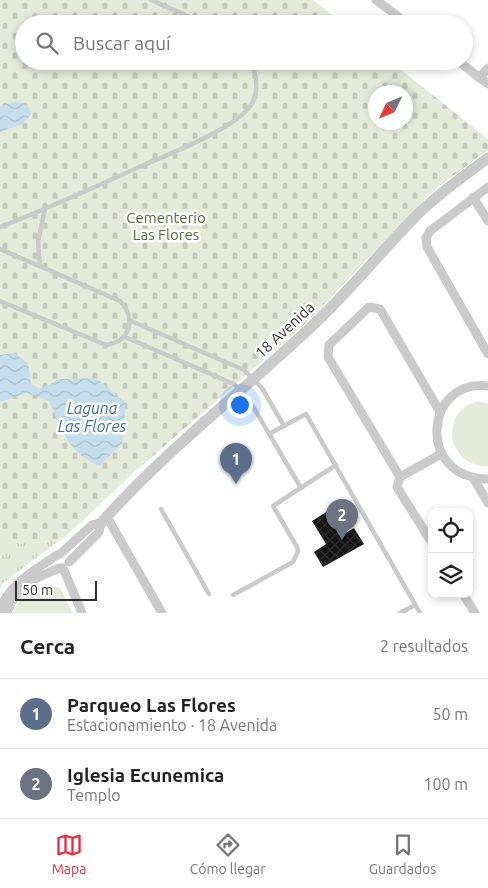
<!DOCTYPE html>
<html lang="es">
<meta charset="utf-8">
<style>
body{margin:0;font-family:Ubuntu,sans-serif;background:#f6f6f6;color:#222}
.controls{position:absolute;right:15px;bottom:15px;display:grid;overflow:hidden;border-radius:10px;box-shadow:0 2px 8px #0003}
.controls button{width:45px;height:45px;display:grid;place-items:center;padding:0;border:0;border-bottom:1px solid #e0e0e0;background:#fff;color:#222;font:25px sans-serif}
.compass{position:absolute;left:368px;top:85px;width:45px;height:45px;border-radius:50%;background:#fff;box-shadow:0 2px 8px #0003;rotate:226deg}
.scale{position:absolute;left:15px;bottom:12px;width:82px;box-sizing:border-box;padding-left:5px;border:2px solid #2d2d2d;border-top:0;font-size:14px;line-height:18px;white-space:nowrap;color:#2d2d2d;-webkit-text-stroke:4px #fff;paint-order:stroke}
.you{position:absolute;left:239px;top:404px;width:18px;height:18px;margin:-12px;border:4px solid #fff;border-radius:50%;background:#1a73e8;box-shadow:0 0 0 8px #1a73e833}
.badge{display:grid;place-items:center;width:32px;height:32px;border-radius:50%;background:#e92b3f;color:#fff;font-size:16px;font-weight:700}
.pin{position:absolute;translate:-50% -41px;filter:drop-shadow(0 1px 2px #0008)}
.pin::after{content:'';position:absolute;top:26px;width:18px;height:15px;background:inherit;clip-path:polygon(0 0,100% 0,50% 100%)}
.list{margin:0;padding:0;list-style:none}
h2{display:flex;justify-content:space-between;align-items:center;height:65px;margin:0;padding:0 20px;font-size:21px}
h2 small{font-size:16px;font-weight:400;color:#767676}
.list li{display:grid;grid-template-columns:32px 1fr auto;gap:15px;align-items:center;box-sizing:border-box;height:70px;padding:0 20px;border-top:1px solid #e0e0e0}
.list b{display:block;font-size:19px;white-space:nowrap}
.list p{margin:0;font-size:16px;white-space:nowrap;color:#767676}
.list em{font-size:16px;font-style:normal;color:#767676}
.icon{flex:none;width:28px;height:28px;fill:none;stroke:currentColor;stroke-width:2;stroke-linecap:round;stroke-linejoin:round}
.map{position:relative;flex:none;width:488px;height:613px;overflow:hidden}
.search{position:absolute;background:#fff;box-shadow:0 2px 8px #0003;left:15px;right:15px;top:15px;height:55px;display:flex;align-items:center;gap:12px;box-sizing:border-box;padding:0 18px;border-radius:28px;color:#767676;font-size:19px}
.sheet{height:205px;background:#fff}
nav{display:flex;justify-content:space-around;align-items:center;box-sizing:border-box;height:70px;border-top:1px solid #e0e0e0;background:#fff;font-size:14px;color:#767676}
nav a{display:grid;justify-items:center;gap:2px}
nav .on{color:#e92b3f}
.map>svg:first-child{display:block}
</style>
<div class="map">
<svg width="488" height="613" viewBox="0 0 488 613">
<defs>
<pattern id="grass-tufts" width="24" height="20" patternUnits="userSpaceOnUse" patternTransform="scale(1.25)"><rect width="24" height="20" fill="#e4ebda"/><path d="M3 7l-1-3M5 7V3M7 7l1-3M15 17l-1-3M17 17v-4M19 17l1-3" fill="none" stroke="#c4cabb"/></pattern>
<pattern id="cemetery-stones" width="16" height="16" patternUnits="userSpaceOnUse" patternTransform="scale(1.25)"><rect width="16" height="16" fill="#e4ebda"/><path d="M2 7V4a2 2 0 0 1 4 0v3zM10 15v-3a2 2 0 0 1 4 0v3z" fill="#c4cabb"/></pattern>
<pattern id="water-waves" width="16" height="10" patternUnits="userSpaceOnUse" patternTransform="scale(1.25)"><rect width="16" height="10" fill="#c6deec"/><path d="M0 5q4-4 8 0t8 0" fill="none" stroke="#aabfcb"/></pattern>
<pattern id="building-cross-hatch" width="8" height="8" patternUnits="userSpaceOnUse" patternTransform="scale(1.25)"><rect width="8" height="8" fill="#141414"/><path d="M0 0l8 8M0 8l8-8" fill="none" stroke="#2e2e2e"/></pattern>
</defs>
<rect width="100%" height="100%" fill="#fff"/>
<path fill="url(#grass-tufts)" d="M 0,532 L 20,544 L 60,540 L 3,583 L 0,591 Z"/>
<path fill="url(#cemetery-stones)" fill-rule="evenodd" d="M 0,0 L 313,0 L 343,24 L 24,24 L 24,61 L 390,61 L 488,139 L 488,150 L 434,190 L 305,324 L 131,475 L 66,536 L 60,540 L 20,544 L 0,532 ZM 376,92 L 406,92 L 406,122 L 376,122 Z"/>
<g fill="#e4ebda">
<path d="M 476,402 L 488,403 L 488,466 C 448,468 438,412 476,402 Z"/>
<path d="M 46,584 L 60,588 L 73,613 L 13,613 L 20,598 Z"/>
</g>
<g fill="url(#water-waves)">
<path d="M 13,102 L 25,103 L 30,109 L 31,115 L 22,124 L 0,132 L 0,107 Z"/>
<path d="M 14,353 L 28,363 L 31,384 L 41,389 L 59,379 L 96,378 L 126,403 L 122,444 L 99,466 C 67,452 63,430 49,401 L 27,393 L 0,402 L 0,355 Z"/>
</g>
<path fill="url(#building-cross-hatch)" d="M 328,511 L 342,535 L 354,528 L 364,544 L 323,567 L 314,552 L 326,544 L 312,521 Z"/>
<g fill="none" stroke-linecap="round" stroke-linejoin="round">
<g stroke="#cacaca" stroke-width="4.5">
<path d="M 151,0 L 206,24"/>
<path d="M 0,227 C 47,209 93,188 139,167 C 167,155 235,129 251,105 C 260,90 256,76 251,61"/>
<path d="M 0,249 L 120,301 C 137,318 130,342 106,345 L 0,301"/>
<path d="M 40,266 L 38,242 L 45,209"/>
<path d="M 131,321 L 244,370 L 262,388 L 284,426"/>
<path d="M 125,337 L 234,384 L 248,398 L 301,488"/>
<path d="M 269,434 L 306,414 L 420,613"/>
<path d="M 161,509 L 209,594"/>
<path d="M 233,595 L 293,562 L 298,551 L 297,547 L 273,506 L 336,465"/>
<path d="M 400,613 L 415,605"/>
</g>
<g stroke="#cacaca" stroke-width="9">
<path d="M 376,0 L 408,24"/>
<path d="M 458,61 L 488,84"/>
<path d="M 479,78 L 488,68"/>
<path d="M 488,187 L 430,231 L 426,238 L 427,247 L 488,354"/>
<path d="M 473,197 L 488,221"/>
<path d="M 488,386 C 426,377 414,478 488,479"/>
<path d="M 400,477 L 328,357 L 329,345 L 369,307 L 380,309 L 440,412"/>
<path d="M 474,479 L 488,503"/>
<path d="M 107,517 L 162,613"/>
<path d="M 432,543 L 397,487 L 400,477 L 441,454"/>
<path d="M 60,554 L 92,525 L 101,523 L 99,532 L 69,562"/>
<path d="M 63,568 L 82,613"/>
<path d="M 463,594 L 475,613"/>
<path d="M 0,609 C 11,582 34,571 57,555"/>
<path d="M 7,613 C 17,585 34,578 60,568"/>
</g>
<path stroke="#cacaca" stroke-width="11" d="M 101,523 C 164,452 242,392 311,327 C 349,292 381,251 417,215 C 439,193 464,176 488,158"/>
</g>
<g text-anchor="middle" stroke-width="5" stroke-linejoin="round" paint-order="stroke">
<g font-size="15" fill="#526a3a" stroke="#fff">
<text x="166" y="223">Cementerio<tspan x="166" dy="17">Las Flores</tspan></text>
</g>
<g font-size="15" fill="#2d2d2d" stroke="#fff">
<text transform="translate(285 330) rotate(-43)" y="5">18 Avenida</text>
</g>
<g font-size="16" font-style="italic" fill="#3a7291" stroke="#fff">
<text x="92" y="414">Laguna<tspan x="92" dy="18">Las Flores</tspan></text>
</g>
</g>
</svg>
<div class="controls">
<button><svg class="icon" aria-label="locate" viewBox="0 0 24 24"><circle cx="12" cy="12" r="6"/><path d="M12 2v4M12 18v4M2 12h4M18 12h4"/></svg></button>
<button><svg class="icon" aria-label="layers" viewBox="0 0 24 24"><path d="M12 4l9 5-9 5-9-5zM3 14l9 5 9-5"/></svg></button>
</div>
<svg class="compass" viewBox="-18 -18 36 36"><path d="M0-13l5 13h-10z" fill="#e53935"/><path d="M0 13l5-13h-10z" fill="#767676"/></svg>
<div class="scale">50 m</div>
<div class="you"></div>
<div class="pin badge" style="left:236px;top:484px;background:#5c6f8a">1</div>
<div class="pin badge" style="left:342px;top:540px;background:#6b7280">2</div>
<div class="search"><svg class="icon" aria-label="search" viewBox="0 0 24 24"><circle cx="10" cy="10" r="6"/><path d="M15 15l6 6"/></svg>Buscar aquí</div>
</div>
<section class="sheet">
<h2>Cerca<small>2 resultados</small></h2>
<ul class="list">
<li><span class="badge" style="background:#5c6f8a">1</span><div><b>Parqueo Las Flores</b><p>Estacionamiento · 18 Avenida</p></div><em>50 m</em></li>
<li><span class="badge" style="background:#6b7280">2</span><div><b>Iglesia Ecunemica</b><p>Templo</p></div><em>100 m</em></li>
</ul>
</section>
<nav>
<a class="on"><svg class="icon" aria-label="map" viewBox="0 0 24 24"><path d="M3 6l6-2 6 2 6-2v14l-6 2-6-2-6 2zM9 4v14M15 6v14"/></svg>Mapa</a>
<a><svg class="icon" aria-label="directions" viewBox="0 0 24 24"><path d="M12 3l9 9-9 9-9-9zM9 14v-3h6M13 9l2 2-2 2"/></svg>Cómo llegar</a>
<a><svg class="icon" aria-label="saved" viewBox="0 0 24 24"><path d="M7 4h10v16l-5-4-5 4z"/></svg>Guardados</a>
</nav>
